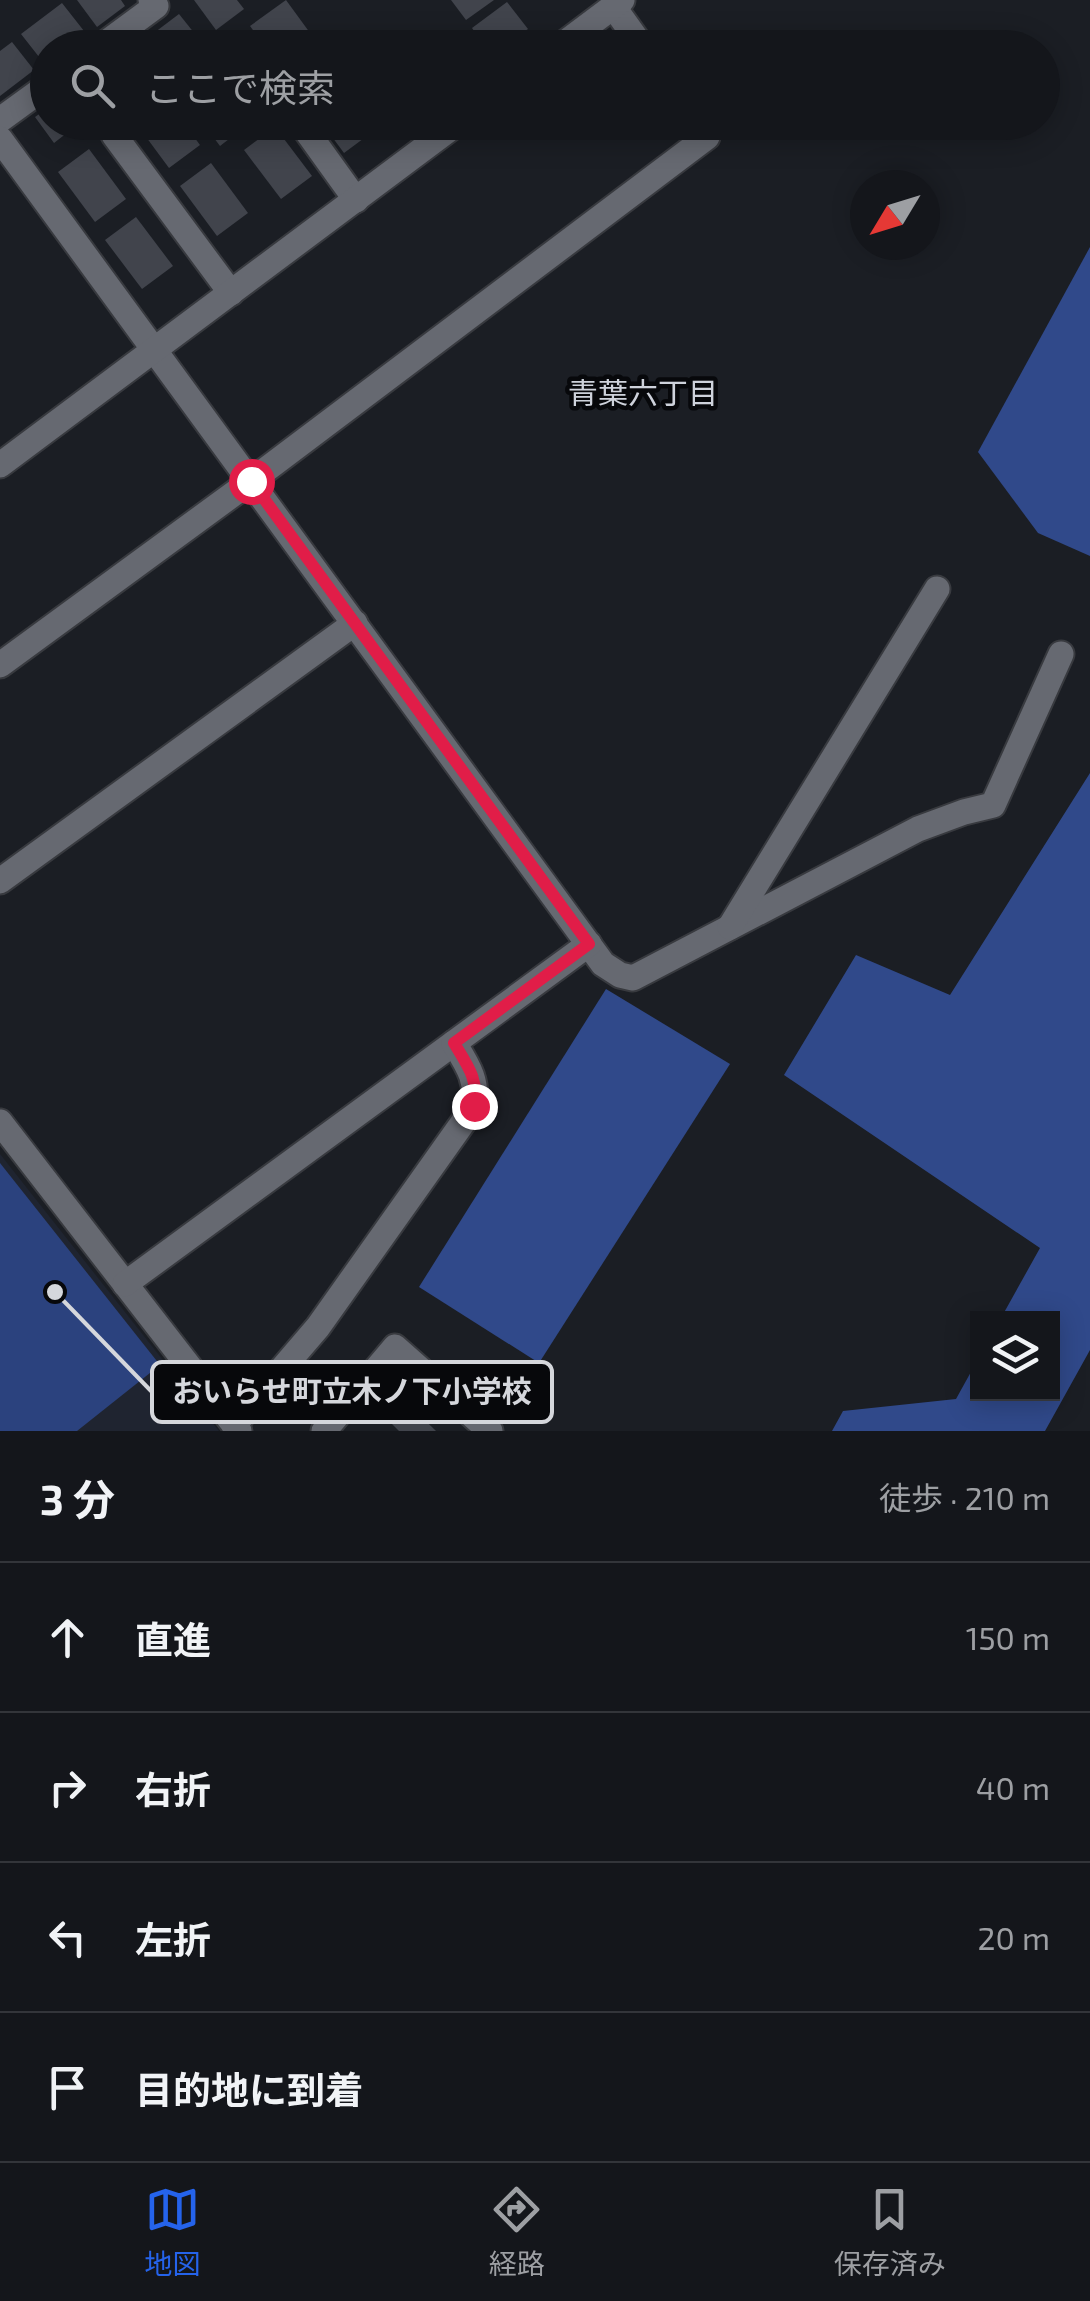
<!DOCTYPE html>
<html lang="ja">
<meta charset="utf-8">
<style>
body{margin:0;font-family:"Exo 2","Noto Sans JP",sans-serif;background:#1d1f24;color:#f1f3f6}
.controls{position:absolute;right:30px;bottom:30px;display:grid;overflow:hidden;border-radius:0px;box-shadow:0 5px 25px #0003}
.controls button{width:90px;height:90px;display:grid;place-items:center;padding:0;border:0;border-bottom:2px solid #33353a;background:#14161b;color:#f1f3f6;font:50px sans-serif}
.compass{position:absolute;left:850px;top:170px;width:90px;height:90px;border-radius:50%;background:#14161b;box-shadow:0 5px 25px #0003;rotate:232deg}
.stop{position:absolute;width:30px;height:30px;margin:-22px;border:8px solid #e11d48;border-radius:50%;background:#fff}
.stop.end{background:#e11d48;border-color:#fff;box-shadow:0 2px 10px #0008}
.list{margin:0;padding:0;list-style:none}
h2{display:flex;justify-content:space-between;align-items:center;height:130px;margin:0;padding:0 40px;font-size:42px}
h2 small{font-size:32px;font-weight:400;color:#9d9fa3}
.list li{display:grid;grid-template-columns:65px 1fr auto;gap:30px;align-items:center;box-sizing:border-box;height:150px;padding:0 40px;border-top:2px solid #33353a}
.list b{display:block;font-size:38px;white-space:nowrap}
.list em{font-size:32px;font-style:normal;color:#9d9fa3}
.icon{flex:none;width:55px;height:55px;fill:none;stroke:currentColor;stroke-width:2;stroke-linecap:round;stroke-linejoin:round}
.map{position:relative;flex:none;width:1090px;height:1431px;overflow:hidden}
.search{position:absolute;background:#14161b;box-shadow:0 5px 25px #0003;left:30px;right:30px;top:30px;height:110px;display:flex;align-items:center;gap:25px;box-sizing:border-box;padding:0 35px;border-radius:55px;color:#9d9fa3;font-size:38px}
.sheet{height:730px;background:#14161b}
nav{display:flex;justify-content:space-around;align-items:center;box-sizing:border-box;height:140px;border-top:2px solid #33353a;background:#14161b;font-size:28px;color:#9d9fa3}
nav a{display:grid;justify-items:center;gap:5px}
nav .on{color:#2563eb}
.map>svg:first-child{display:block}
</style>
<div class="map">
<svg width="1090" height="1431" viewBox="0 0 1090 1431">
<rect width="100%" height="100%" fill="#1b1e24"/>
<path fill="#1f2430" d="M 0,1154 L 219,1431 L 0,1431 Z"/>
<path fill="#2b427e" d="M 0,1163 L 160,1365 L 77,1431 L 0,1431 Z"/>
<g fill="#30498a">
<path d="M 1090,247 L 1090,556 L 1038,533 L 978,452 Z"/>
<path d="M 1090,773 L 1090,1350 L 1045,1431 L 832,1431 L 843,1411 L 956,1399 L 977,1361 L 978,1394 L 1052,1394 L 1052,1318 L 1001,1318 L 1040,1248 L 784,1075 L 856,955 L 950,995 Z"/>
<path d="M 606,989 L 730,1064 L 539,1363 L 419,1287 Z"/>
</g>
<g fill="#41444c">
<path d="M 77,0 L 121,0 L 125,6 L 97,27 Z"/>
<path d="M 194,0 L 237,0 L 244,9 L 216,30 Z"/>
<path d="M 286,0 L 321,48 L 266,48 L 250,26 Z"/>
<path d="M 451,0 L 494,0 L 466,20 Z"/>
<path d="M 507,2 L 528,29 L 502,48 L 486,48 L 472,28 Z"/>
<path d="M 62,3 L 84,31 L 62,48 L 48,48 L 48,58 L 43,62 L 21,34 Z"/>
<path d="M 179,14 L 199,39 L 187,48 L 146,48 L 142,42 Z"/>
<path d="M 12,42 L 34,70 L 0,96 L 0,51 Z"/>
<path d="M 48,108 L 48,122 L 81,122 L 54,143 L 35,117 Z"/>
<path d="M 135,122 L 183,122 L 200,145 L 169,168 Z"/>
<path d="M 202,122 L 251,122 L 220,146 Z"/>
<path d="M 321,122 L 369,122 L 375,130 L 344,153 Z"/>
<path d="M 275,127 L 312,176 L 281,199 L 244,150 Z"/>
<path d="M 89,149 L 126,199 L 95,222 L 58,172 Z"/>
<path d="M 211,163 L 248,213 L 217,236 L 180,186 Z"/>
<path d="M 136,217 L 173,266 L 142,289 L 105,240 Z"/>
<path d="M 390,1386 L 436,1431 L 399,1431 L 372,1404 Z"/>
</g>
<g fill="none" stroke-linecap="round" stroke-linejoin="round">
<g stroke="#383a3f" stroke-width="29">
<g id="minor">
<path d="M 613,6 L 643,48"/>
<path d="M 99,48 L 156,6 L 151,0"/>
<path d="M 0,120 L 48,85"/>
<path d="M 300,122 L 356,200"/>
<path d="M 114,135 L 231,293"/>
<path d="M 0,139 L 603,964 L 620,975 L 633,978 L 918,829 L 964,812 L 993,805 L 1061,654"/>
<path d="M 0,665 L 251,481 L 707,137 L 697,122"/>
<path d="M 0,881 L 355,623"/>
<path d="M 730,927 L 937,589"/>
<path d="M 0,1122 L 239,1431"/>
<path d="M 125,1284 L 589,944"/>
<path d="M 234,1425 L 318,1327 L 474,1107 C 478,1080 468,1066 454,1043"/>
<path d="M 324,1431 L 395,1347 L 490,1431"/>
</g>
</g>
<g stroke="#383a3f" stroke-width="29">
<g id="tertiary">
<path d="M 558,48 L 622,0"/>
<path d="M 0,465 L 459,122"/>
</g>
</g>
<use href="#minor" stroke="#666971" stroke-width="25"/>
<use href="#tertiary" stroke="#666971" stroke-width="25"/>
</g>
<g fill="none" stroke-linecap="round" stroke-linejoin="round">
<path stroke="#e11d48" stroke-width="12" d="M 251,481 L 589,944 L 454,1043 C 468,1066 479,1080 474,1106"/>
</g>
<g text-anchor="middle" stroke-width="9" stroke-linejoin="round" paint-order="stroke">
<g font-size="30" fill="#ced2db" stroke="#07080b">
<text x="643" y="404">青葉六丁目</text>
</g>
</g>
<path fill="none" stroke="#d5d7dc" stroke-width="4" d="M55 1292L152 1392"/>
<circle fill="#d5d7dc" stroke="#07080b" stroke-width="4" cx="55" cy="1292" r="10"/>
<rect fill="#07080b" stroke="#d5d7dc" stroke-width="4" x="152" y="1362" width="400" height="60" rx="10"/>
<g font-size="30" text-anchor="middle" font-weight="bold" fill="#d5d7dc">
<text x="352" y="1402">おいらせ町立木ノ下小学校</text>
</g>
</svg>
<div class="controls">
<button><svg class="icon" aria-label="layers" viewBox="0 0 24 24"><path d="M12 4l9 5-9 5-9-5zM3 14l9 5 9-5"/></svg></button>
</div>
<svg class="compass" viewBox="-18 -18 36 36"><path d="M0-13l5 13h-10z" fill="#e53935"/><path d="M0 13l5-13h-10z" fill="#9d9fa3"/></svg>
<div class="stop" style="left:251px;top:481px"></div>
<div class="stop end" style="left:474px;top:1106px"></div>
<div class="search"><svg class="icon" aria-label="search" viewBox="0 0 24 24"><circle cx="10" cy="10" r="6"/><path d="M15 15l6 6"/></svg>ここで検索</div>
</div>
<section class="sheet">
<h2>3 分<small>徒歩 · 210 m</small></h2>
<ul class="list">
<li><svg class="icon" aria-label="ahead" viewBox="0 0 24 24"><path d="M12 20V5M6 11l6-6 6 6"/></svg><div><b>直進</b></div><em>150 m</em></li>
<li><svg class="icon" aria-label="right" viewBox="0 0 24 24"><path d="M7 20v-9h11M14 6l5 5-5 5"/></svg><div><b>右折</b></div><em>40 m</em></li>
<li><svg class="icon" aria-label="left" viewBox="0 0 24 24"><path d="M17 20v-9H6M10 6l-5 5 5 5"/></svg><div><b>左折</b></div><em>20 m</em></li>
<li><svg class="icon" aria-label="arrive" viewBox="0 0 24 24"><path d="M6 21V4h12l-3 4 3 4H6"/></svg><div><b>目的地に到着</b></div></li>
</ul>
</section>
<nav>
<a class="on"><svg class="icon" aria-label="map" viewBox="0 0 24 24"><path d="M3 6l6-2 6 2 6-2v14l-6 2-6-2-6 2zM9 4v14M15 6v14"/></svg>地図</a>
<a><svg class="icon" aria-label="directions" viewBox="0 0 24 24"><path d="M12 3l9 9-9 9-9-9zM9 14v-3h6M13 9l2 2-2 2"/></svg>経路</a>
<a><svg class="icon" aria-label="saved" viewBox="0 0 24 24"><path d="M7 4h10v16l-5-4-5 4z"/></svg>保存済み</a>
</nav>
